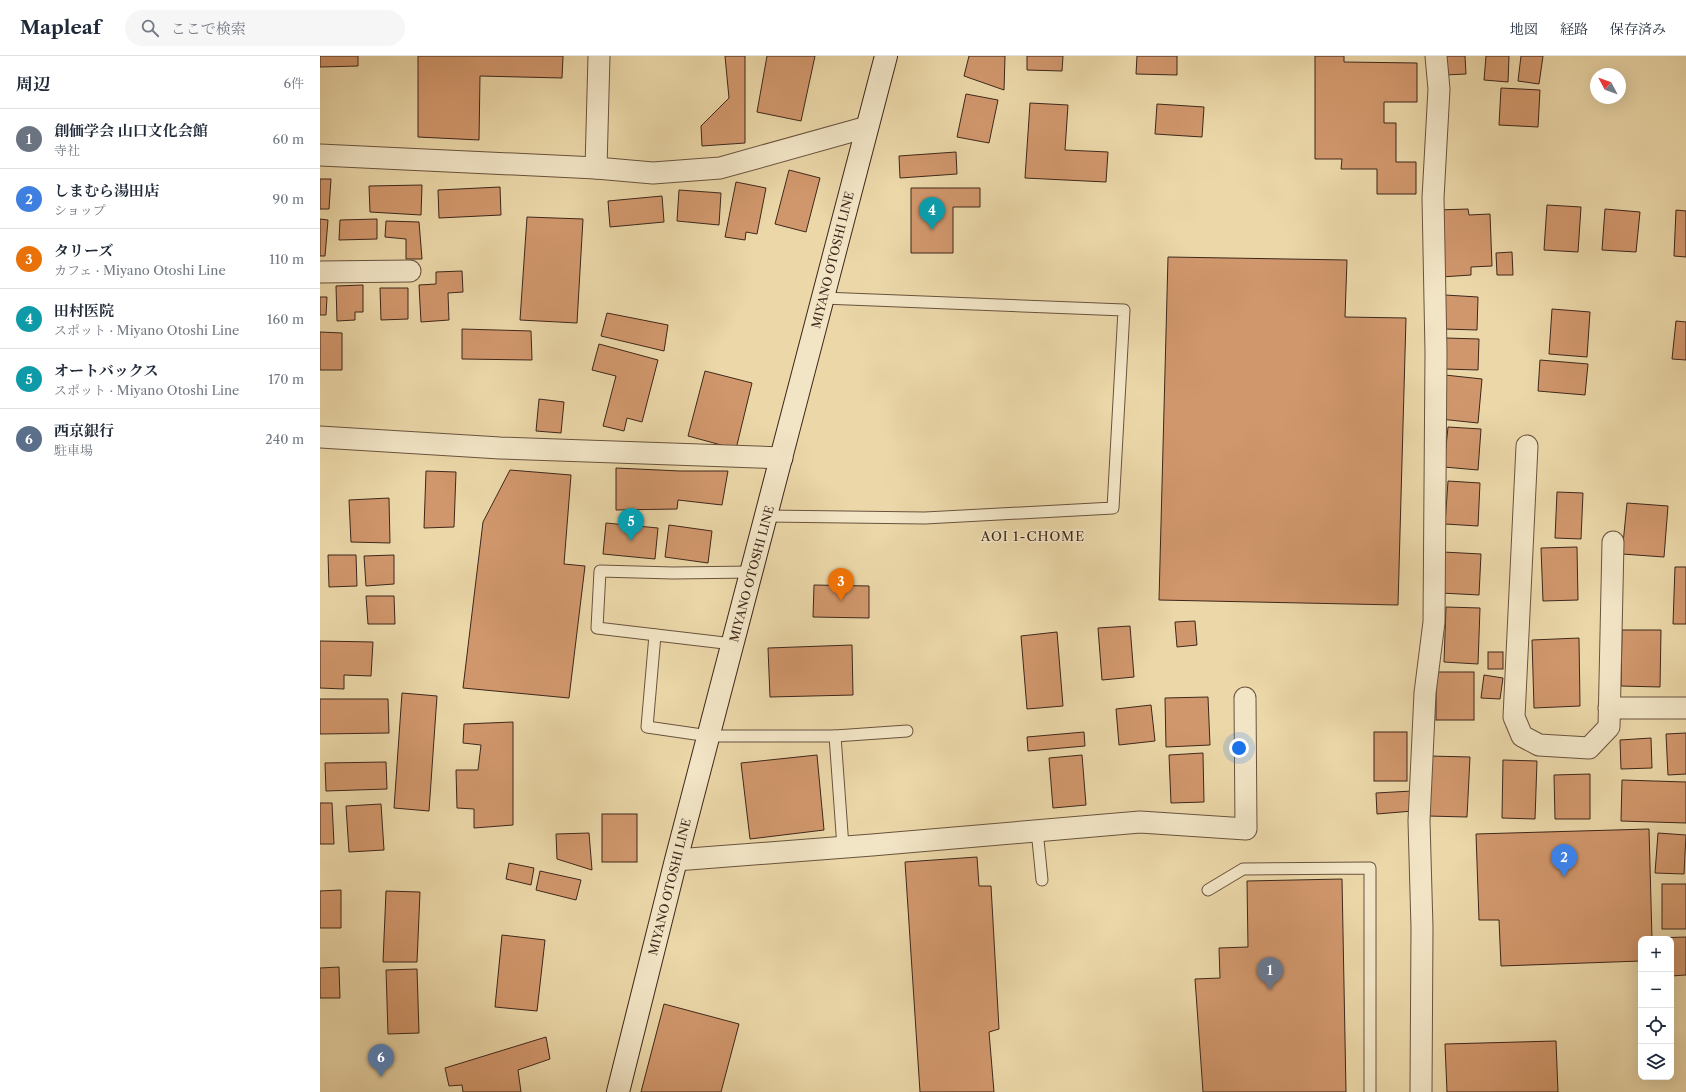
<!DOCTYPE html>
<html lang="ja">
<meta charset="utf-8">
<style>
body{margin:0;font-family:"Libre Caslon Text","Noto Serif JP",serif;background:#f6f6f7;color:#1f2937}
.controls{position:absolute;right:12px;bottom:12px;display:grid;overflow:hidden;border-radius:8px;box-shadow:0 4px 16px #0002}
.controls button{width:36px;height:36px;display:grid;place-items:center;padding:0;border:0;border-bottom:1px solid #e0e1e3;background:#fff;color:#1f2937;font:20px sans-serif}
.compass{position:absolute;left:1270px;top:12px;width:36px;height:36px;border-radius:50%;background:#fff;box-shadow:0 4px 16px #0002;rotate:311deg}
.you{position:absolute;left:919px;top:692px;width:14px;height:14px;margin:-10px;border:3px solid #fff;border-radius:50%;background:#1a73e8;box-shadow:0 0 0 6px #1a73e833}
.badge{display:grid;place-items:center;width:26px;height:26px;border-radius:50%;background:#111827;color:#fff;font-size:13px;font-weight:700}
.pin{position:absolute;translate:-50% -33px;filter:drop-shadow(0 1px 2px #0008)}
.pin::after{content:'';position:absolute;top:21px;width:14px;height:12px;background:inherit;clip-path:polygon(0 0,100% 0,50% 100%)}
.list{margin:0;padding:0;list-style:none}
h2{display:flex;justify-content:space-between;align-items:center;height:52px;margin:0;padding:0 16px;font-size:17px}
h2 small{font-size:13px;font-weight:400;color:#747a83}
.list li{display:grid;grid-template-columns:26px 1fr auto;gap:12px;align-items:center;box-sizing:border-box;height:60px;padding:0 16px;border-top:1px solid #e0e1e3}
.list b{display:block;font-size:15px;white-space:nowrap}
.list p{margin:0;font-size:13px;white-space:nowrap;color:#747a83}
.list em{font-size:13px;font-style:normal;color:#747a83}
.icon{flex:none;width:22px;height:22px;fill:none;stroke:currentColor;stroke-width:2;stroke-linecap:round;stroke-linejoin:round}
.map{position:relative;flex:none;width:1366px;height:1036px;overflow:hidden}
header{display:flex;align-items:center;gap:24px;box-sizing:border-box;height:56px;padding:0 20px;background:#fff;border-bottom:1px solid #e0e1e3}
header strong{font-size:19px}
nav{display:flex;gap:22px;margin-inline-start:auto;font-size:14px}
.search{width:280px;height:36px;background:#f6f6f7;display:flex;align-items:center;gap:10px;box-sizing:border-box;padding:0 14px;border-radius:22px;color:#747a83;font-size:15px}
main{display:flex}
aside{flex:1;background:#fff}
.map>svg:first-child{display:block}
</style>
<header>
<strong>Mapleaf</strong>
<div class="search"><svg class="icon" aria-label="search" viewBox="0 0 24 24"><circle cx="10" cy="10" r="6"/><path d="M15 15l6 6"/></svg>ここで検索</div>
<nav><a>地図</a><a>経路</a><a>保存済み</a></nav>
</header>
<main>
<aside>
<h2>周辺<small>6件</small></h2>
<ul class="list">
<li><span class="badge" style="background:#6b7280">1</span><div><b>創価学会 山口文化会館</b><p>寺社</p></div><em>60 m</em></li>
<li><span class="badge" style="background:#3f7fe0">2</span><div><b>しまむら湯田店</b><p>ショップ</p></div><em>90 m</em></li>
<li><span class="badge" style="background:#e8710a">3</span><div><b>タリーズ</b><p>カフェ · Miyano Otoshi Line</p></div><em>110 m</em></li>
<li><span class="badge" style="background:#0f9aa8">4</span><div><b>田村医院</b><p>スポット · Miyano Otoshi Line</p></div><em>160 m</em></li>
<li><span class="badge" style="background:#0f9aa8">5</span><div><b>オートバックス</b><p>スポット · Miyano Otoshi Line</p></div><em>170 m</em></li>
<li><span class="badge" style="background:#5c6f8a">6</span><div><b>西京銀行</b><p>駐車場</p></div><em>240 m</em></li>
</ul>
</aside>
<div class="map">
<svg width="1366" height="1036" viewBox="0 0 1366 1036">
<rect width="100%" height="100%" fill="#ebd7a8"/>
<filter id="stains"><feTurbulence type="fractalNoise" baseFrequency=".005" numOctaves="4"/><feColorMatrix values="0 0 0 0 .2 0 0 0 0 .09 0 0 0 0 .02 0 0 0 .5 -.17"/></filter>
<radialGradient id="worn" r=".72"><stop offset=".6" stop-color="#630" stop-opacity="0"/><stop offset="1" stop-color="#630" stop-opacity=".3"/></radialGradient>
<g fill="#d1976c" stroke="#3e271b">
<path d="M 0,0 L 38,0 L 38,10 L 0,11 Z"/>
<path d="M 98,0 L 243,0 L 242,22 L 160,20 L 159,84 L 98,81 Z"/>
<path d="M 405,0 L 425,0 L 425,87 L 382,90 L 381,70 L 409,42 Z"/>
<path d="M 447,0 L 495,0 L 481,65 L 437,56 Z"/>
<path d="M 649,0 L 685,0 L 684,34 L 644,20 Z"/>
<path d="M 707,0 L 743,0 L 742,15 L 707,14 Z"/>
<path d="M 817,0 L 857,0 L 857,19 L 816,18 Z"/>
<path d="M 995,0 L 1024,0 L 1024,6 L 1097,7 L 1097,46 L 1064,46 L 1064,67 L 1076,67 L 1076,106 L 1096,106 L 1096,138 L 1057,138 L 1057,113 L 1021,113 L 1022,103 L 995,103 Z"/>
<path d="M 1124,0 L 1145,0 L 1146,18 L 1125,19 Z"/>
<path d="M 1166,0 L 1189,0 L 1188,26 L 1164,24 Z"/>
<path d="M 1201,0 L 1223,0 L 1219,28 L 1198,25 Z"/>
<path d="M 1181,32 L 1220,34 L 1218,71 L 1179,69 Z"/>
<path d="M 646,38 L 678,44 L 669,87 L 637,81 Z"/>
<path d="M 710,47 L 748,49 L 745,94 L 788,96 L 786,126 L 705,122 Z"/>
<path d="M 837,48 L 884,51 L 882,81 L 835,78 Z"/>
<path d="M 636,96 L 637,118 L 580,122 L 579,100 Z"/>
<path d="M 469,114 L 500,122 L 486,176 L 455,168 Z"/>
<path d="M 0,123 L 11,123 L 9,153 L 0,153 Z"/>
<path d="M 416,126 L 446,132 L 437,178 L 426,176 L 425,184 L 405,181 Z"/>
<path d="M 102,129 L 101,159 L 50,156 L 49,130 Z"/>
<path d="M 180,131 L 181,159 L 119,162 L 118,134 Z"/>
<path d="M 591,132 L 660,132 L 660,151 L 633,151 L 633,197 L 591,197 Z"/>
<path d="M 359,134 L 401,137 L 399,169 L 357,165 Z"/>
<path d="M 342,140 L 344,166 L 290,171 L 288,145 Z"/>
<path d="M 1227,149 L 1261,151 L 1258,196 L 1224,194 Z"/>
<path d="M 1148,153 L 1149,159 L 1170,158 L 1172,210 L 1151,211 L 1151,219 L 1121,221 L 1118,154 Z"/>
<path d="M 1285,153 L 1320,156 L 1316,196 L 1282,194 Z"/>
<path d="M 1356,154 L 1366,155 L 1366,201 L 1354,200 Z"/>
<path d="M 207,161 L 263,163 L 257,267 L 200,264 Z"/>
<path d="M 0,163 L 8,164 L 5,200 L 0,200 Z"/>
<path d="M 57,163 L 57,183 L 19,184 L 20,164 Z"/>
<path d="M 66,165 L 99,166 L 102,203 L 86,203 L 86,183 L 65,181 Z"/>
<path d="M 1192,196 L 1193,219 L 1177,219 L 1176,197 Z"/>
<path d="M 848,201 L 1027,204 L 1025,261 L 1086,262 L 1078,549 L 839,544 Z"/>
<path d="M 142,215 L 143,236 L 128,237 L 129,264 L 101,266 L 99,229 L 116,228 L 116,216 Z"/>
<path d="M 43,229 L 43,256 L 35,256 L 35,264 L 17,265 L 16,230 Z"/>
<path d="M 60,232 L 88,232 L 88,263 L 61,264 Z"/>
<path d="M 1125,239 L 1158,241 L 1157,274 L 1124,273 Z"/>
<path d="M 0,241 L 7,241 L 6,259 L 0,259 Z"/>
<path d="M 1232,253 L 1270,256 L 1267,301 L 1229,298 Z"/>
<path d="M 287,257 L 348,269 L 344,295 L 281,280 Z"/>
<path d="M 1356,265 L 1366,266 L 1366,304 L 1352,303 Z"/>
<path d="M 142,273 L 211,275 L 212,304 L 142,303 Z"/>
<path d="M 0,276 L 22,277 L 22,314 L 0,314 Z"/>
<path d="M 1126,282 L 1159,283 L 1158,314 L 1125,313 Z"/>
<path d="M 279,288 L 338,304 L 322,366 L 307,362 L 304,375 L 283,370 L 296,320 L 272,314 Z"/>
<path d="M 1220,304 L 1268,308 L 1265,339 L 1218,335 Z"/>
<path d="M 385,315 L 432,327 L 416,393 L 368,380 Z"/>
<path d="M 1125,319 L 1162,323 L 1158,367 L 1120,363 Z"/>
<path d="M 219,343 L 244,346 L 241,377 L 216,375 Z"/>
<path d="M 1128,371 L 1161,373 L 1158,414 L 1124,411 Z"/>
<path d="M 296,412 L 360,415 L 408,415 L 402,449 L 358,444 L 357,453 L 296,454 Z"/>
<path d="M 190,414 L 251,419 L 244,508 L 265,510 L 249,642 L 143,632 L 163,466 Z"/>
<path d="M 106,415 L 136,416 L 134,471 L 104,472 Z"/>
<path d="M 1128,425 L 1160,427 L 1158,470 L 1125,468 Z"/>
<path d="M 1237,436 L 1263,437 L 1261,483 L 1235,482 Z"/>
<path d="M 69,442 L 70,487 L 31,486 L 29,444 Z"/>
<path d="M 1307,447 L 1348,450 L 1344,501 L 1302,498 Z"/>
<path d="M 286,467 L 338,472 L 335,503 L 283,498 Z"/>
<path d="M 349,469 L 392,475 L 388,507 L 345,501 Z"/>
<path d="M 1257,491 L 1258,544 L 1223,545 L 1221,492 Z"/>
<path d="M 1123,496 L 1161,498 L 1159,539 L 1121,537 Z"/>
<path d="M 8,499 L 36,499 L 37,530 L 9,531 Z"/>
<path d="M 74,499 L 74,528 L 46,530 L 44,500 Z"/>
<path d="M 1355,511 L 1366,511 L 1366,568 L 1353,568 Z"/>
<path d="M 494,529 L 549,530 L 549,562 L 493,561 Z"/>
<path d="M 46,540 L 74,540 L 75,568 L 48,568 Z"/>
<path d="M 1126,551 L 1160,552 L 1158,608 L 1124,606 Z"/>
<path d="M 875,565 L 877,589 L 857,591 L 855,566 Z"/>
<path d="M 810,570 L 814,621 L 782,624 L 778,572 Z"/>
<path d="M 1302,574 L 1341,574 L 1340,631 L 1301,630 Z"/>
<path d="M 737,576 L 743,650 L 707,653 L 701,580 Z"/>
<path d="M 1259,582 L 1260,650 L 1214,652 L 1212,584 Z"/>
<path d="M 0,585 L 53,586 L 51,620 L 24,619 L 24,633 L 0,632 Z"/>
<path d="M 532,589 L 533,639 L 450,641 L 448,592 Z"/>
<rect x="1168" y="596" width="15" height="17"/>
<rect x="1116" y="616" width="38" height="48"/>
<path d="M 1164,619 L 1183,622 L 1180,643 L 1161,642 Z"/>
<path d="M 82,637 L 117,640 L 109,755 L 74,752 Z"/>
<path d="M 888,641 L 890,689 L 846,691 L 845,642 Z"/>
<path d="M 0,643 L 68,643 L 69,677 L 0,678 Z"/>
<path d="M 831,649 L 835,685 L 799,689 L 796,653 Z"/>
<path d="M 193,666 L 193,769 L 154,772 L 154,753 L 137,752 L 136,714 L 158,714 L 161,689 L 143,687 L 144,668 Z"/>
<path d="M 764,676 L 765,690 L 708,695 L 707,681 Z"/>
<rect x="1054" y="676" width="33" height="49"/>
<path d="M 1366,677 L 1366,718 L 1348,719 L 1346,678 Z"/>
<path d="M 1331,682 L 1332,712 L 1301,713 L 1300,684 Z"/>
<path d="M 883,697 L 884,746 L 851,747 L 849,699 Z"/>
<path d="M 497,699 L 504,774 L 430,783 L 421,707 Z"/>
<path d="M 762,699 L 766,749 L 733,752 L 729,702 Z"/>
<path d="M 1110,700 L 1150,701 L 1147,761 L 1108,760 Z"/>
<path d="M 1183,704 L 1217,705 L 1215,763 L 1182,762 Z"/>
<path d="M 66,706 L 67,733 L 6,735 L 5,707 Z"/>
<path d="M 1270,718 L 1270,763 L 1235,763 L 1234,719 Z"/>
<path d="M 1302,724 L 1366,726 L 1366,767 L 1301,765 Z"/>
<path d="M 1092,735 L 1093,755 L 1057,758 L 1056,737 Z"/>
<path d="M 0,747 L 12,747 L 14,788 L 0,788 Z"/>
<path d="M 61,748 L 64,794 L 29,796 L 26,750 Z"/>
<rect x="282" y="758" width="35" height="48"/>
<path d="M 1329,773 L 1332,883 L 1321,883 L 1321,905 L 1181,910 L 1179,864 L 1159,864 L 1156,778 Z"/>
<path d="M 269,777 L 272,814 L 237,803 L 236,778 Z"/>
<path d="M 1338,777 L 1366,779 L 1364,818 L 1335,817 Z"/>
<path d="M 657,801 L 659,830 L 671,830 L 679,973 L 669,976 L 674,1036 L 600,1036 L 585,806 Z"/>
<path d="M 189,807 L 214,812 L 211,829 L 186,823 Z"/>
<path d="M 220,815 L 261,824 L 256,844 L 216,834 Z"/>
<path d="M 1022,823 L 1026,1036 L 883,1036 L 875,923 L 900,922 L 899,892 L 928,891 L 927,825 Z"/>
<rect x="1342" y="828" width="24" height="45"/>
<path d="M 21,834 L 21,872 L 0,872 L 0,835 Z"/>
<path d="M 66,835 L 100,836 L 97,906 L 63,906 Z"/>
<path d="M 182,879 L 225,884 L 217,955 L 175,951 Z"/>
<path d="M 1366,881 L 1366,919 L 1351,920 L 1351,883 L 1335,882 Z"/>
<path d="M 19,911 L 20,942 L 0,942 L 0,912 Z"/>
<path d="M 97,913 L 99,977 L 68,978 L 66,914 Z"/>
<path d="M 344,948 L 419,968 L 401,1036 L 321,1036 Z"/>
<path d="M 226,981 L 230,1003 L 198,1014 L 201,1036 L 143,1036 L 142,1029 L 129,1030 L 125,1012 Z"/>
<path d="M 1236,985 L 1238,1036 L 1127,1036 L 1125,988 Z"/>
</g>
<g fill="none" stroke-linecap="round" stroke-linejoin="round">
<g stroke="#69533e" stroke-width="13">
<g id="service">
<path d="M 447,460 L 605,462 L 793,452 L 804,254 L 503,242"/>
<path d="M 335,579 L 327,671 L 389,680 L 515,680 L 523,791"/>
<path d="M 413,588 L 277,572 L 280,515 L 353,517 L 432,516"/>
<path d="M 515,680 L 587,675"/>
<path d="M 717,774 L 722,824"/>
<path d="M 888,834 L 923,813 L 1050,812 L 1050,1036"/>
</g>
</g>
<g stroke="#69533e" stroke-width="23">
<g id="minor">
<path d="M 0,99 L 276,112 L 333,117 L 400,112 L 547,71"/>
<path d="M 276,112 L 279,0"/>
<path d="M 0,216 L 90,215"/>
<path d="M 0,381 L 180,392 L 462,402"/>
<path d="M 1207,390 L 1194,661 L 1202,680 L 1219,689 L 1269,692 L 1289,671 L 1293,486"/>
<path d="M 1289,652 L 1366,652"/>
<path d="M 356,804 L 552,789 L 820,766 L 926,773 L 925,642"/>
<path d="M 1101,1036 L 1102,872 L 1099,765 L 1105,637 L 1114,566 L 1116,296 L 1113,142 L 1119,33 L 1116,0"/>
</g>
</g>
<g stroke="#3e271b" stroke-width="24">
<path id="secondary" d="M 298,1036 L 356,804 L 566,0"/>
</g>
<use href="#service" stroke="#f2e5c6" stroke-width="11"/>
<use href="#minor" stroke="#f2e5c6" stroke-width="21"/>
<use href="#secondary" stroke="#f2e5c6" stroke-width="22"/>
</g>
<g text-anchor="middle" stroke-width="3" stroke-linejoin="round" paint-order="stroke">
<g font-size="12" fill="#3e271b" stroke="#f2e5c6">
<text transform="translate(513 204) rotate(-76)" y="4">MIYANO OTOSHI LINE</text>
<text transform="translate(432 518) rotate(-75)" y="4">MIYANO OTOSHI LINE</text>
<text transform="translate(350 831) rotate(-76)" y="4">MIYANO OTOSHI LINE</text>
</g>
<g font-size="13" letter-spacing="1" fill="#3e271b" stroke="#f2e5c6">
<text x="713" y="485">AOI 1-CHOME</text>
</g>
</g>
<rect width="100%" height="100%" filter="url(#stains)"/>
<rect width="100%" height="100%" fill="url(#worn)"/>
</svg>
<div class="controls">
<button>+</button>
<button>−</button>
<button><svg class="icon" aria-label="locate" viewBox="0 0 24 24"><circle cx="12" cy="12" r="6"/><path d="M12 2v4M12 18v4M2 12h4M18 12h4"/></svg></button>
<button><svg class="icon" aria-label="layers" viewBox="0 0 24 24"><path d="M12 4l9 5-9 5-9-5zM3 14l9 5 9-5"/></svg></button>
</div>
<svg class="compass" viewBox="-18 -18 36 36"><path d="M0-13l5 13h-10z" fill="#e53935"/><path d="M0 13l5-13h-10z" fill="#747a83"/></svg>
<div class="you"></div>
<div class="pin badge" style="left:950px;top:934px;background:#6b7280">1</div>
<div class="pin badge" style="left:1244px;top:821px;background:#3f7fe0">2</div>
<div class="pin badge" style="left:521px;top:545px;background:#e8710a">3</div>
<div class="pin badge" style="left:612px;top:174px;background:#0f9aa8">4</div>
<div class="pin badge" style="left:311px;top:485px;background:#0f9aa8">5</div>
<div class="pin badge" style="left:61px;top:1021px;background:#5c6f8a">6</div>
</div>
</main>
